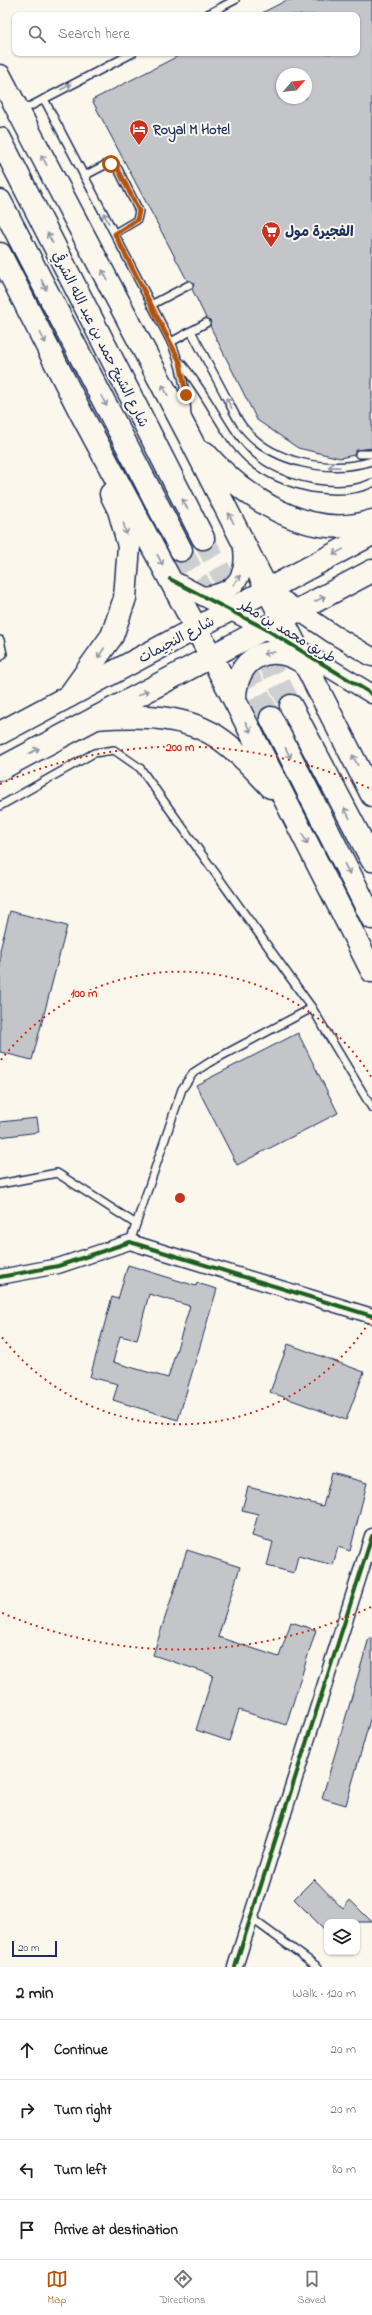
<!DOCTYPE html>
<meta charset="utf-8">
<style>
body{margin:0;font-family:"Indie Flower","Playpen Sans Arabic",sans-serif;background:#f6f6f6;color:#202124}
.controls{position:absolute;right:12px;bottom:12px;display:grid;overflow:hidden;border-radius:8px;box-shadow:0 1px 3px #0004}
.controls button{width:36px;height:36px;display:grid;place-items:center;padding:0;border:0;border-bottom:1px solid #e0e0e0;background:#fff;color:#202124;font:20px sans-serif}
.compass{position:absolute;left:276px;top:68px;width:36px;height:36px;border-radius:50%;background:#fff;box-shadow:0 1px 3px #0004;rotate:62deg}
.scale{position:absolute;left:12px;bottom:10px;width:45px;box-sizing:border-box;padding-left:4px;border:2px solid #1b2f5e;border-top:0;font-size:11px;line-height:14px;white-space:nowrap;color:#1b2f5e;-webkit-text-stroke:3px #fbf7ec;paint-order:stroke}
.stop{position:absolute;width:12px;height:12px;margin:-9px;border:3px solid #b45309;border-radius:50%;background:#fff}
.stop.end{background:#b45309;border-color:#fff;box-shadow:0 1px 4px #0008}
.list{margin:0;padding:0;list-style:none}
h2{display:flex;justify-content:space-between;align-items:center;height:52px;margin:0;padding:0 16px;font-size:17px}
h2 small{font-size:13px;font-weight:400;color:#757577}
.list li{display:grid;grid-template-columns:26px 1fr auto;gap:12px;align-items:center;box-sizing:border-box;height:60px;padding:0 16px;border-top:1px solid #e0e0e0}
.list b{display:block;font-size:15px;white-space:nowrap}
.list em{font-size:13px;font-style:normal;color:#757577}
.icon{flex:none;width:22px;height:22px;fill:none;stroke:currentColor;stroke-width:2;stroke-linecap:round;stroke-linejoin:round}
.map{position:relative;flex:none;width:372px;height:1967px;overflow:hidden}
.search{position:absolute;background:#fff;box-shadow:0 1px 3px #0004;left:12px;right:12px;top:12px;height:44px;display:flex;align-items:center;gap:10px;box-sizing:border-box;padding:0 14px;border-radius:8px;color:#757577;font-size:15px}
.sheet{height:292px;background:#fff}
nav{display:flex;justify-content:space-around;align-items:center;box-sizing:border-box;height:56px;border-top:1px solid #e0e0e0;background:#fff;font-size:11px;color:#757577}
nav a{display:grid;justify-items:center;gap:2px}
nav .on{color:#b45309}
.map>svg:first-child{display:block}
</style>
<div class="map">
<svg width="372" height="1967" viewBox="0 0 372 1967">
<rect width="100%" height="100%" fill="#fbf7ec"/>
<filter id="ink" filterUnits="userSpaceOnUse"><feTurbulence type="fractalNoise" baseFrequency=".025" numOctaves="2"/><feDisplacementMap in="SourceGraphic" scale="8" xChannelSelector="R" yChannelSelector="G"/><feConvolveMatrix kernelMatrix="1 2 1 2 8 2 1 2 1" color-interpolation-filters="sRGB"/></filter>
<g filter="url(#ink)">
<g fill="#c3c5c9" stroke="#1b2f5e" fill-rule="evenodd">
<path d="M 287,0 L 372,0 L 372,448 L 357,450 L 354,455 L 340,458 L 298,448 L 257,420 L 210,326 L 211,321 L 206,318 L 192,289 L 194,283 L 187,280 L 92,100 L 184,53 L 357,53 L 357,15 L 258,15 ZM 282,74 L 306,74 L 306,98 L 282,98 Z"/>
<path d="M 10,911 L 67,926 L 32,1060 L 0,1052 L 0,950 Z"/>
<path d="M 298,1033 L 338,1113 L 237,1165 L 196,1085 Z"/>
<path d="M 37,1118 L 39,1132 L 0,1137 L 0,1122 Z"/>
<path d="M 128,1265 L 196,1286 L 197,1283 L 217,1289 L 178,1420 L 113,1400 L 118,1384 L 90,1377 L 112,1297 L 118,1299 ZM 149,1294 L 190,1306 L 168,1378 L 113,1362 L 120,1336 L 137,1340 Z"/>
<path d="M 288,1344 L 364,1372 L 346,1420 L 270,1392 Z"/>
<path d="M 332,1473 L 367,1483 L 350,1551 L 338,1547 L 333,1565 L 298,1556 L 294,1573 L 267,1566 L 273,1542 L 252,1536 L 258,1514 L 242,1510 L 248,1487 L 323,1506 Z"/>
<path d="M 187,1550 L 240,1567 L 218,1637 L 279,1657 L 291,1622 L 316,1630 L 286,1725 L 239,1710 L 229,1741 L 196,1730 L 213,1675 L 153,1655 Z"/>
<path d="M 369,1638 L 372,1638 L 372,1713 L 346,1805 L 322,1798 Z"/>
<path d="M 314,1879 L 343,1909 L 350,1900 L 372,1922 L 327,1922 L 327,1932 L 294,1899 Z"/>
</g>
<g fill="none" stroke-linecap="round" stroke-linejoin="round">
<g stroke="#cecfd0" stroke-width="22" stroke-dasharray="22 11" stroke-linecap="butt">
<path d="M 203,538 L 291,706"/>
<path d="M 181,550 L 271,718"/>
</g>
<g stroke="#1b2f5e" stroke-width="10">
<g id="service">
<path d="M 206,15 L 235,0"/>
<path d="M 44,99 L 171,342 C 182,367 186,390 187,418"/>
<path d="M 21,111 L 133,53"/>
<path d="M 84,176 L 107,164 L 115,166 L 118,169 L 139,211 L 137,220 L 115,233"/>
<path d="M 151,305 L 189,285"/>
<path d="M 191,331 C 202,352 213,372 224,393 C 230,404 235,417 243,427 C 272,464 330,474 372,461"/>
<path d="M 171,342 L 206,323"/>
<path d="M 181,363 C 228,419 227,471 312,488 C 332,491 354,492 372,483"/>
<path d="M 359,454 L 372,454"/>
<path d="M 0,640 L 3,654 L 0,657"/>
<path d="M 0,806 L 94,753 L 114,750 L 140,768 L 312,1008 L 372,1108"/>
<path d="M 0,1184 L 57,1173 L 136,1224"/>
<path d="M 130,1242 L 182,1089 L 193,1073 L 210,1062 L 312,1008"/>
<path d="M 251,1918 L 318,1967"/>
</g>
</g>
<g stroke="#1b2f5e" stroke-width="17">
<g id="minor">
<path d="M 0,1277 L 58,1266 L 130,1242 L 372,1316"/>
<path d="M 235,1967 L 372,1536"/>
</g>
</g>
<g stroke="#1b2f5e" stroke-width="21">
<g id="tertiary">
<path d="M 170,579 L 264,628 L 372,694"/>
<path d="M 268,590 L 333,634 L 372,657"/>
<path d="M 203,596 C 237,593 248,575 242,542"/>
</g>
</g>
<g stroke="#1b2f5e" stroke-width="25">
<g id="primary">
<path d="M 0,733 L 372,534"/>
<path d="M 0,769 L 372,571"/>
</g>
</g>
<g stroke="#1b2f5e" stroke-width="25">
<g id="trunk">
<path d="M 0,76 L 188,434 L 372,795"/>
<path d="M 0,139 L 203,538"/>
<path d="M 0,201 L 181,550"/>
<path d="M 0,254 L 82,415 L 235,701 L 372,971"/>
<path d="M 205,453 C 245,498 309,542 372,521"/>
<path d="M 69,696 L 112,636 L 125,598 L 129,546 L 119,510 L 111,494"/>
<path d="M 235,701 C 234,658 270,639 305,664"/>
<path d="M 291,706 L 372,860"/>
<path d="M 96,718 C 138,715 188,714 223,741 C 241,754 256,771 271,787"/>
<path d="M 271,718 L 372,918"/>
</g>
</g>
<use href="#service" stroke="#fbf7ec" stroke-width="7"/>
<use href="#minor" stroke="#fbf7ec" stroke-width="14"/>
<use href="#tertiary" stroke="#fbf7ec" stroke-width="18"/>
<use href="#primary" stroke="#fbf7ec" stroke-width="22"/>
<use href="#trunk" stroke="#fbf7ec" stroke-width="22"/>
<g stroke="#fbf7ec" stroke-width="6">
<g id="cycleway">
<path d="M 170,579 L 264,628 L 372,694"/>
<path d="M 0,1277 L 58,1266 L 130,1242 L 372,1316"/>
<path d="M 235,1967 L 372,1536"/>
</g>
</g>
<use href="#cycleway" stroke="#1b5e20" stroke-width="4"/>
</g>
<defs><path id="oneway-shaft" d="M-6 0H5M1.5-3L5.5 0L1.5 3" fill="none" stroke-width="1.6" stroke-linecap="round" stroke-linejoin="round"/></defs>
<g stroke="#8b93a5">
<use href="#oneway-shaft" transform="translate(66 87) rotate(-27)"/>
<use href="#oneway-shaft" transform="translate(44 160) rotate(-118)"/>
<use href="#oneway-shaft" transform="translate(106 218) rotate(-118)"/>
<use href="#oneway-shaft" transform="translate(50 238) rotate(-117)"/>
<use href="#oneway-shaft" transform="translate(105 275) rotate(-118)"/>
<use href="#oneway-shaft" transform="translate(44 285) rotate(63)"/>
<use href="#oneway-shaft" transform="translate(43 338) rotate(63)"/>
<use href="#oneway-shaft" transform="translate(165 390) rotate(-118)"/>
<use href="#oneway-shaft" transform="translate(104 401) rotate(63)"/>
<use href="#oneway-shaft" transform="translate(229 403) rotate(-118)"/>
<use href="#oneway-shaft" transform="translate(334 467) rotate(-178)"/>
<use href="#oneway-shaft" transform="translate(185 504) rotate(-117)"/>
<use href="#oneway-shaft" transform="translate(231 518) rotate(-117)"/>
<use href="#oneway-shaft" transform="translate(125 529) rotate(75)"/>
<use href="#oneway-shaft" transform="translate(338 552) rotate(151)"/>
<use href="#oneway-shaft" transform="translate(160 560) rotate(63)"/>
<use href="#oneway-shaft" transform="translate(237 580) rotate(-53)"/>
<use href="#oneway-shaft" transform="translate(320 599) rotate(-28)"/>
<use href="#oneway-shaft" transform="translate(101 653) rotate(123)"/>
<use href="#oneway-shaft" transform="translate(269 653) rotate(170)"/>
<use href="#oneway-shaft" transform="translate(143 693) rotate(-28)"/>
<use href="#oneway-shaft" transform="translate(248 727) rotate(63)"/>
<use href="#oneway-shaft" transform="translate(34 751) rotate(-28)"/>
<use href="#oneway-shaft" transform="translate(288 753) rotate(63)"/>
<use href="#oneway-shaft" transform="translate(355 760) rotate(-117)"/>
<use href="#oneway-shaft" transform="translate(347 813) rotate(-118)"/>
<use href="#oneway-shaft" transform="translate(305 839) rotate(64)"/>
<use href="#oneway-shaft" transform="translate(347 869) rotate(63)"/>
</g>
</g>
<g fill="none" stroke-linecap="round" stroke-linejoin="round" filter="url(#ink)">
<path stroke="#b45309" stroke-width="5" d="M 111,164 L 118,169 L 139,211 L 137,220 L 115,234 L 180,362 L 186,395"/>
</g>
<g fill="none" stroke="#c8321e" stroke-width="2" stroke-dasharray="2 4">
<path d="M372 1318A226 226 0 0 1 1 1336M1 1060A226 226 0 0 1 372 1078"/>
<path d="M371 1607A451 451 0 0 1 0 1612M0 784A451 451 0 0 1 371 789"/>
</g>
<defs>
<g id="hotel-pin" transform="scale(1)"><path d="M0 17L-7.5 6A9.5 9.5 0 1 1 7.5 6Z" fill="#c8321e" stroke="#fbf7ec"/><path d="M-6-4.5h1.5V1H6V5H4.5V3h-9V5H-6ZM-4 0a1.8 1.8 0 1 1 3.6 0ZM.5 0V-2.5h3Q6-2.5 6 0Z" fill="#fff"/></g>
<g id="supermarket-pin" transform="scale(1)"><path d="M0 17L-7.5 6A9.5 9.5 0 1 1 7.5 6Z" fill="#c8321e" stroke="#fbf7ec"/><path d="M-6-5.5h2.5l.6 2H6L4.5 2H-2.5L-4.4-4H-6ZM-1.5 3.2a1.3 1.3 0 1 0 .1 0ZM3 3.2a1.3 1.3 0 1 0 .1 0Z" fill="#fff"/></g>
</defs>
<g fill-rule="evenodd">
<use href="#hotel-pin" x="139" y="129"/>
<use href="#supermarket-pin" x="271" y="231"/>
</g>
<g text-anchor="middle" stroke-width="4" stroke-linejoin="round" paint-order="stroke">
<g font-size="14" font-weight="bold" fill="#1b2f5e" stroke="#fbf7ec" text-anchor="start">
<text x="153" y="134">Royal M Hotel</text>
<text x="285" y="236">الفجيرة مول</text>
</g>
<g font-size="14" fill="#1b2f5e" stroke="#fbf7ec">
<text transform="translate(101 339) rotate(63)" y="5">شارع الشيخ حمد بن عبد الله الشرقي</text>
<text transform="translate(288 631) rotate(31)" y="5">طريق محمد بن مطر</text>
<text transform="translate(176 639) rotate(-28)" y="5">شارع النجيمات</text>
</g>
</g>
<circle cx="180" cy="1198" r="6" fill="#c8321e" stroke="#fbf7ec" stroke-width="2"/>
<g font-size="12" text-anchor="middle" font-weight="bold" fill="#c8321e" stroke="#fbf7ec" stroke-width="4" stroke-linejoin="round" paint-order="stroke">
<text x="180" y="751">200 m</text>
<text x="84" y="997">100 m</text>
</g>
</svg>
<div class="controls">
<button><svg class="icon" aria-label="layers" viewBox="0 0 24 24"><path d="M12 4l9 5-9 5-9-5zM3 14l9 5 9-5"/></svg></button>
</div>
<svg class="compass" viewBox="-18 -18 36 36"><path d="M0-13l5 13h-10z" fill="#e53935"/><path d="M0 13l5-13h-10z" fill="#757577"/></svg>
<div class="scale">20 m</div>
<div class="stop" style="left:111px;top:164px"></div>
<div class="stop end" style="left:186px;top:395px"></div>
<div class="search"><svg class="icon" aria-label="search" viewBox="0 0 24 24"><circle cx="10" cy="10" r="6"/><path d="M15 15l6 6"/></svg>Search here</div>
</div>
<section class="sheet">
<h2>2 min<small>Walk · 120 m</small></h2>
<ul class="list">
<li><svg class="icon" aria-label="ahead" viewBox="0 0 24 24"><path d="M12 20V5M6 11l6-6 6 6"/></svg><div><b>Continue</b></div><em>20 m</em></li>
<li><svg class="icon" aria-label="right" viewBox="0 0 24 24"><path d="M7 20v-9h11M14 6l5 5-5 5"/></svg><div><b>Turn right</b></div><em>20 m</em></li>
<li><svg class="icon" aria-label="left" viewBox="0 0 24 24"><path d="M17 20v-9H6M10 6l-5 5 5 5"/></svg><div><b>Turn left</b></div><em>80 m</em></li>
<li><svg class="icon" aria-label="arrive" viewBox="0 0 24 24"><path d="M6 21V4h12l-3 4 3 4H6"/></svg><div><b>Arrive at destination</b></div></li>
</ul>
</section>
<nav>
<a class="on"><svg class="icon" aria-label="map" viewBox="0 0 24 24"><path d="M3 6l6-2 6 2 6-2v14l-6 2-6-2-6 2zM9 4v14M15 6v14"/></svg>Map</a>
<a><svg class="icon" aria-label="directions" viewBox="0 0 24 24"><path d="M12 3l9 9-9 9-9-9zM9 14v-3h6M13 9l2 2-2 2"/></svg>Directions</a>
<a><svg class="icon" aria-label="saved" viewBox="0 0 24 24"><path d="M7 4h10v16l-5-4-5 4z"/></svg>Saved</a>
</nav>
